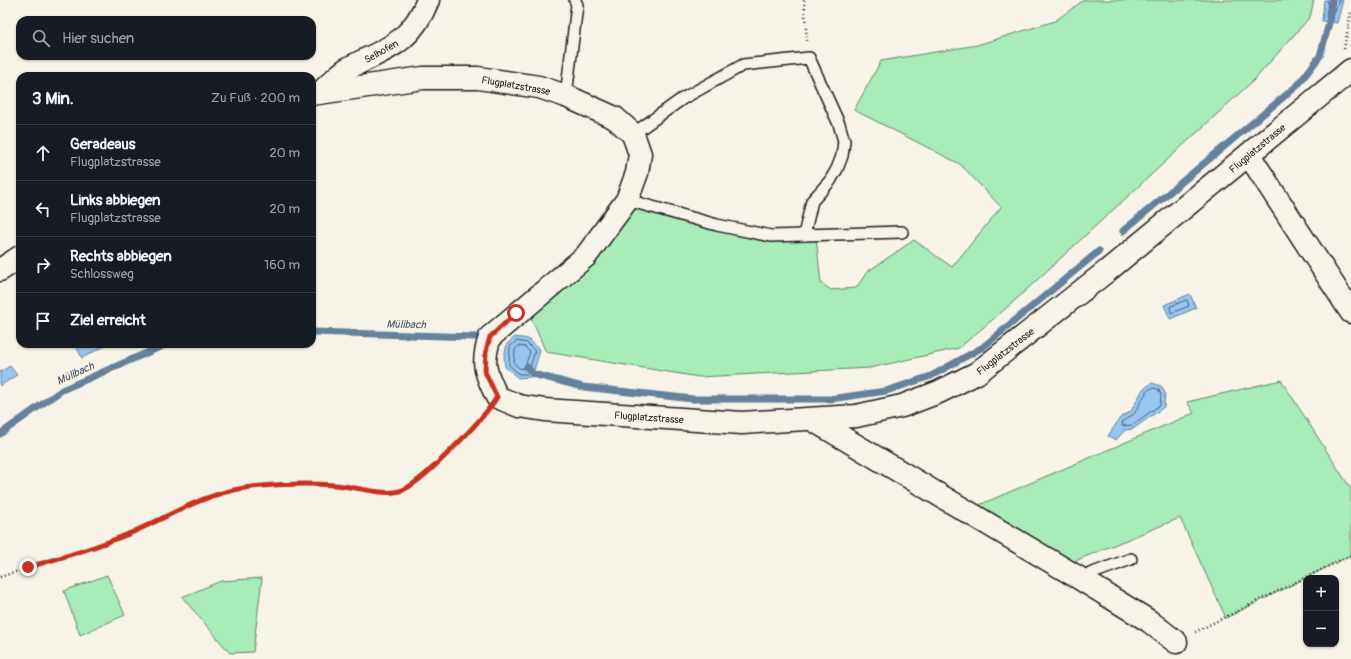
<!DOCTYPE html>
<html lang="de">
<meta charset="utf-8">
<style>
body{margin:0;font-family:Pangolin,sans-serif;background:#242831;color:#f1f3f6}
.controls{position:absolute;right:12px;bottom:12px;display:grid;overflow:hidden;border-radius:8px;box-shadow:0 1px 3px #0004}
.controls button{width:36px;height:36px;display:grid;place-items:center;padding:0;border:0;border-bottom:1px solid #363941;background:#171b24;color:#f1f3f6;font:20px sans-serif}
.stop{position:absolute;width:12px;height:12px;margin:-9px;border:3px solid #c8321e;border-radius:50%;background:#fff}
.stop.end{background:#c8321e;border-color:#fff;box-shadow:0 1px 4px #0008}
.list{margin:0;padding:0;list-style:none}
h2{display:flex;justify-content:space-between;align-items:center;height:52px;margin:0;padding:0 16px;font-size:17px}
h2 small{font-size:13px;font-weight:400;color:#9ea1a6}
.list li{display:grid;grid-template-columns:26px 1fr auto;gap:12px;align-items:center;box-sizing:border-box;height:56px;padding:0 16px;border-top:1px solid #363941}
.list b{display:block;font-size:15px;white-space:nowrap}
.list p{margin:0;font-size:13px;white-space:nowrap;color:#9ea1a6}
.list em{font-size:13px;font-style:normal;color:#9ea1a6}
.icon{flex:none;width:22px;height:22px;fill:none;stroke:currentColor;stroke-width:2;stroke-linecap:round;stroke-linejoin:round}
.map{position:relative;flex:none;width:1351px;height:659px;overflow:hidden}
.search{position:absolute;background:#171b24;box-shadow:0 1px 3px #0004;left:16px;top:16px;width:300px;height:44px;display:flex;align-items:center;gap:10px;box-sizing:border-box;padding:0 14px;border-radius:12px;color:#9ea1a6;font-size:15px}
.panel{position:absolute;background:#171b24;box-shadow:0 1px 3px #0004;left:16px;top:72px;width:300px;height:276px;border-radius:12px}
.map>svg:first-child{display:block}
</style>
<div class="map">
<svg width="1351" height="659" viewBox="0 0 1351 659">
<rect width="100%" height="100%" fill="#f7f3e8"/>
<filter id="ink" filterUnits="userSpaceOnUse"><feTurbulence type="fractalNoise" baseFrequency=".025" numOctaves="2"/><feDisplacementMap in="SourceGraphic" scale="8" xChannelSelector="R" yChannelSelector="G"/><feConvolveMatrix kernelMatrix="1 2 1 2 8 2 1 2 1" color-interpolation-filters="sRGB"/></filter>
<g filter="url(#ink)">
<g fill="#a8ecb7" stroke="#62846a">
<path d="M 1084,0 L 1314,0 L 1310,17 L 1255,79 L 1011,304 L 959,348 L 870,368 L 699,377 L 546,352 L 525,304 L 628,202 L 771,238 L 816,238 L 821,283 L 831,290 L 856,288 L 867,272 L 914,240 L 952,267 L 1001,207 L 960,164 L 854,110 L 881,61 L 977,45 L 1055,21 Z"/>
<path d="M 1281,380 L 1351,489 L 1351,555 L 1226,618 L 1180,518 L 1060,567 L 965,511 L 1194,413 L 1187,402 Z"/>
<path d="M 107,575 L 125,615 L 80,635 L 64,591 Z"/>
<path d="M 262,578 L 253,652 L 230,653 L 182,597 L 221,581 Z"/>
</g>
<g fill="#96c5f1" stroke="#65819c">
<path d="M 1324,0 L 1343,0 L 1337,23 L 1322,21 Z"/>
<path d="M 1190,294 L 1196,308 L 1170,319 L 1164,305 Z"/>
<path d="M 515,337 L 528,339 L 540,350 L 533,374 L 530,377 L 518,378 L 505,367 L 504,357 L 507,344 Z"/>
<path d="M 80,344 L 107,344 L 107,345 L 82,358 L 76,346 Z"/>
<path d="M 10,366 L 17,375 L 0,386 L 0,372 Z"/>
<path d="M 1152,383 L 1161,386 L 1165,393 L 1164,407 L 1133,429 L 1125,430 L 1116,440 L 1108,436 L 1120,418 L 1131,411 L 1143,389 Z"/>
</g>
<g fill="none" stroke-linecap="round" stroke-linejoin="round">
<g stroke="#4d6071" stroke-width="1">
<path d="M 1328,0 L 1326,17 L 1332,19 L 1339,0"/>
<path d="M 1187,300 L 1189,306 L 1171,313 L 1170,307 Z"/>
<path d="M 517,341 L 527,343 L 535,351 L 528,374 L 519,374 L 509,365 L 510,347 Z"/>
<path d="M 519,346 L 525,347 L 530,352 L 524,369 L 519,368 L 514,363 L 515,350 Z"/>
<path d="M 1152,388 L 1158,389 L 1161,394 L 1160,405 L 1132,425 L 1122,426 L 1123,421 L 1134,414 L 1147,391 Z"/>
</g>
<g stroke="#65819c" stroke-width="7">
<path d="M 1123,231 L 1298,85 L 1320,56 L 1329,23 L 1332,0"/>
<path d="M 312,332 L 476,337"/>
<path d="M 527,367 L 533,374 L 583,387 L 693,399 L 830,399 L 886,391 L 931,376 L 983,347 L 1099,251"/>
<path d="M 0,434 L 62,390 L 167,344"/>
</g>
<g stroke="#1c1c1c" stroke-width="14">
<g id="lane">
<path d="M 566,96 L 577,5 L 575,0"/>
<path d="M 633,134 L 682,99 L 743,65 L 809,58 L 839,124 L 844,141 L 842,156 L 837,169 L 830,181 L 812,201 L 804,235"/>
<path d="M 627,200 L 717,225 L 771,236 L 902,232"/>
<path d="M 1079,578 L 1131,559"/>
</g>
</g>
<g stroke="#1c1c1c" stroke-width="25">
<g id="street">
<path d="M 322,91 C 330,84 338,75 347,69 C 386,48 410,45 428,0"/>
<path d="M 1249,155 L 1351,312"/>
<path d="M 813,420 L 1079,578 L 1149,621 L 1176,642"/>
</g>
</g>
<g stroke="#1c1c1c" stroke-width="25">
<g id="secondary">
<path d="M 312,94 L 423,78 L 478,78 L 539,87 L 566,96 L 615,118 L 633,134 L 640,154 L 637,173 L 627,200 L 586,256 L 490,337 C 481,364 485,372 497,397 L 519,406 L 545,410 L 742,423 L 856,416 L 902,406 L 939,392 L 977,373 L 1107,271 L 1351,70"/>
<path d="M 0,270 L 20,257"/>
</g>
</g>
<g stroke="#1c1c1c" stroke-width="2.5" stroke-dasharray="1 3" stroke-linecap="butt">
<path d="M 804,0 L 807,42"/>
<path d="M 1344,49 L 1351,12"/>
<path d="M 0,577 C 42,563 85,552 126,535 C 162,520 196,498 235,490 C 265,484 303,483 334,485 C 353,486 382,496 400,491 C 419,485 470,431 485,414"/>
<path d="M 1195,632 L 1351,555"/>
</g>
<use href="#lane" stroke="#f7f3e8" stroke-width="11"/>
<use href="#street" stroke="#f7f3e8" stroke-width="22"/>
<use href="#secondary" stroke="#f7f3e8" stroke-width="22"/>
</g>
</g>
<g fill="none" stroke-linecap="round" stroke-linejoin="round" filter="url(#ink)">
<path stroke="#c8321e" stroke-width="5" d="M 28,567 C 61,558 94,548 126,535 C 162,520 196,498 234,490 C 262,484 305,483 334,485 C 353,486 382,496 400,491 C 421,485 485,417 497,397 L 485,372 L 486,351 L 490,337 L 516,313"/>
</g>
<g text-anchor="middle" stroke-width="3" stroke-linejoin="round" paint-order="stroke">
<g font-size="10" fill="#1c1c1c" stroke="#f7f3e8">
<text transform="translate(381 51) rotate(-29)" y="4">Selhofen</text>
<text transform="translate(516 85) rotate(10)" y="4">Flugplatzstrasse</text>
<text transform="translate(1257 148) rotate(-40)" y="4">Flugplatzstrasse</text>
<text transform="translate(1005 351) rotate(-38)" y="4">Flugplatzstrasse</text>
<text transform="translate(649 417) rotate(4)" y="4">Flugplatzstrasse</text>
</g>
<g font-size="11" font-style="italic" fill="#475767" stroke="#f7f3e8">
<text transform="translate(406 324) rotate(1)" y="4">Mülibach</text>
<text transform="translate(75 373) rotate(-25)" y="4">Mülibach</text>
</g>
</g>
</svg>
<div class="controls">
<button>+</button>
<button>−</button>
</div>
<div class="stop" style="left:516px;top:313px"></div>
<div class="stop end" style="left:28px;top:567px"></div>
<div class="search"><svg class="icon" aria-label="search" viewBox="0 0 24 24"><circle cx="10" cy="10" r="6"/><path d="M15 15l6 6"/></svg>Hier suchen</div>
<section class="panel">
<h2>3 Min.<small>Zu Fuß · 200 m</small></h2>
<ul class="list">
<li><svg class="icon" aria-label="ahead" viewBox="0 0 24 24"><path d="M12 20V5M6 11l6-6 6 6"/></svg><div><b>Geradeaus</b><p>Flugplatzstrasse</p></div><em>20 m</em></li>
<li><svg class="icon" aria-label="left" viewBox="0 0 24 24"><path d="M17 20v-9H6M10 6l-5 5 5 5"/></svg><div><b>Links abbiegen</b><p>Flugplatzstrasse</p></div><em>20 m</em></li>
<li><svg class="icon" aria-label="right" viewBox="0 0 24 24"><path d="M7 20v-9h11M14 6l5 5-5 5"/></svg><div><b>Rechts abbiegen</b><p>Schlossweg</p></div><em>160 m</em></li>
<li><svg class="icon" aria-label="arrive" viewBox="0 0 24 24"><path d="M6 21V4h12l-3 4 3 4H6"/></svg><div><b>Ziel erreicht</b></div></li>
</ul>
</section>
</div>
